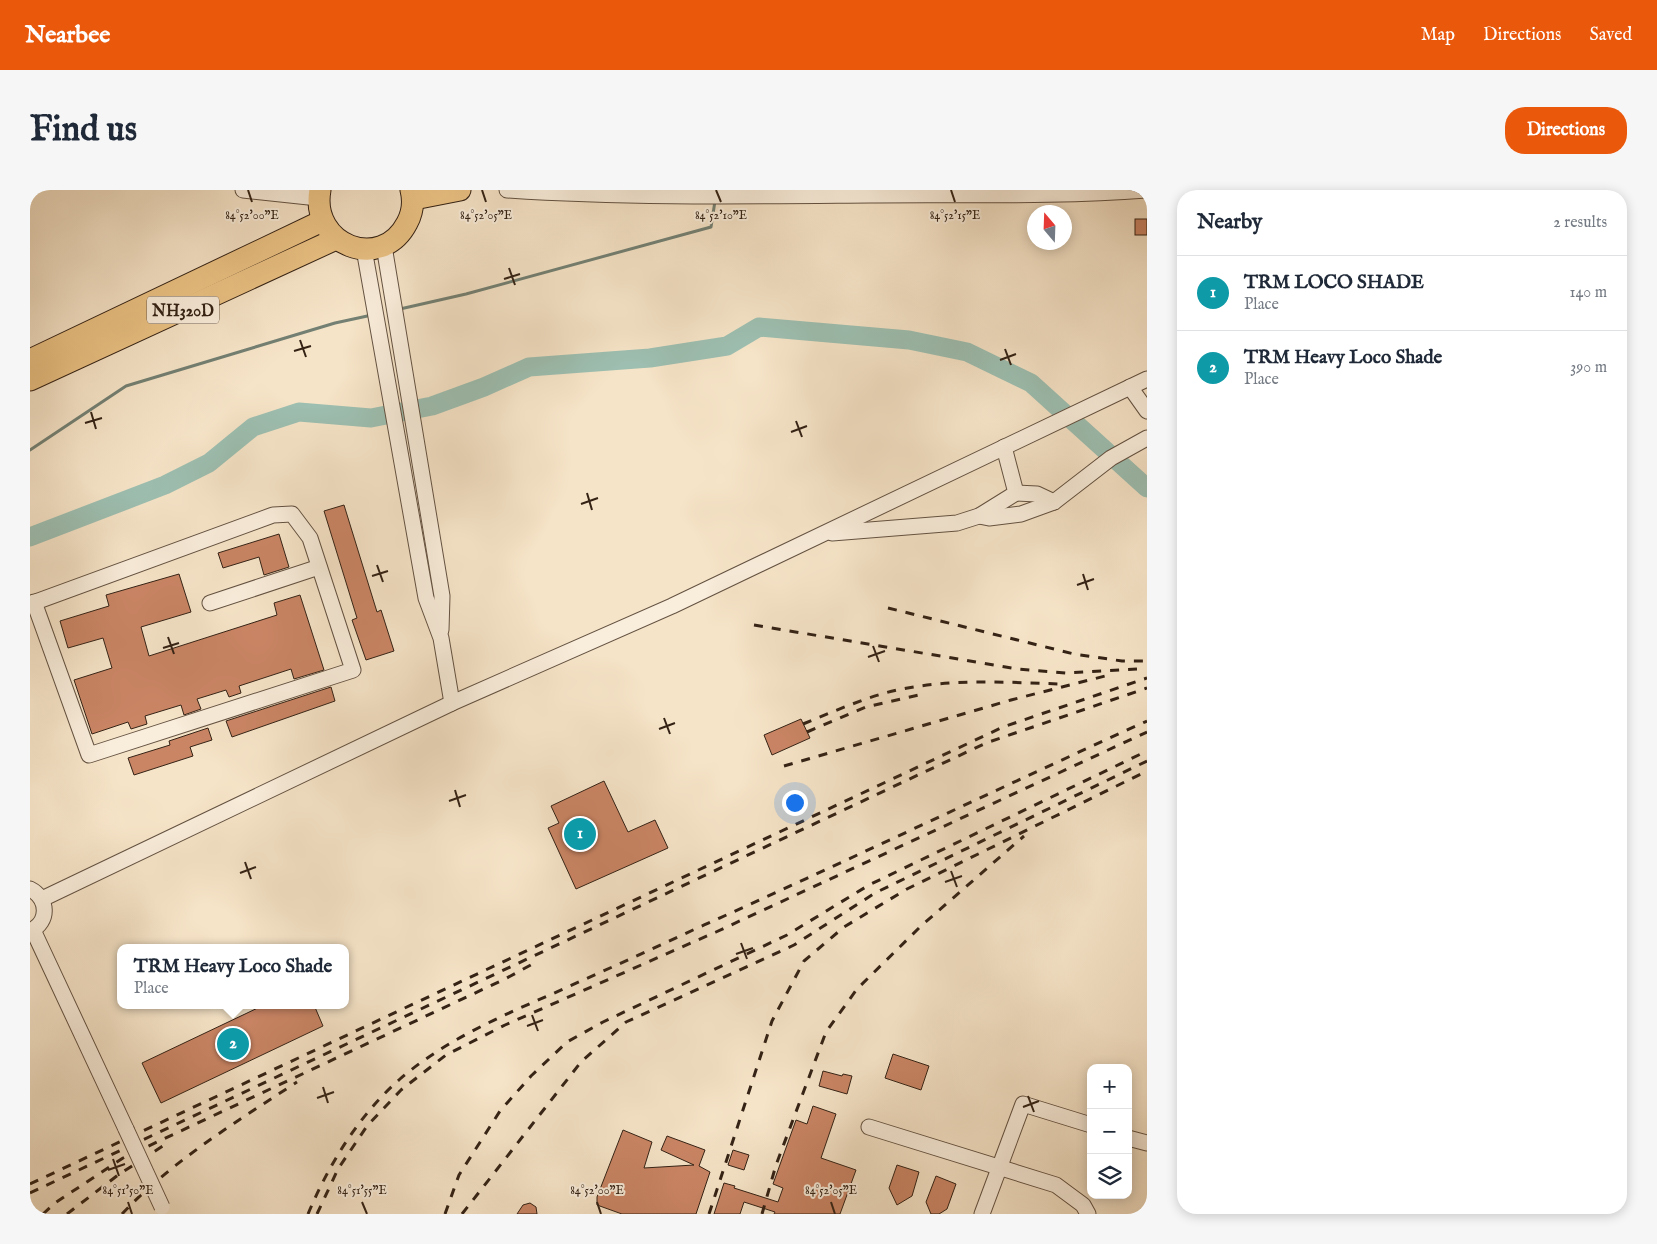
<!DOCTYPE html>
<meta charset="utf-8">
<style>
body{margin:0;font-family:"IM FELL English",serif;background:#f6f6f7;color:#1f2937}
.controls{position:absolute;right:15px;bottom:15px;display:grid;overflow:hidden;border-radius:10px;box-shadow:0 2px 12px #0003}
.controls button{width:45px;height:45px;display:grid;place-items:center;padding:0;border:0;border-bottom:1px solid #e0e1e3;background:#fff;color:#1f2937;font:25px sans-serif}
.compass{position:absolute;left:997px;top:15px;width:45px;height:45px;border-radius:50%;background:#fff;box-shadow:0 2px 12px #0003;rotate:341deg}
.you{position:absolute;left:764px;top:612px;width:18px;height:18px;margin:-12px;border:4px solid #fff;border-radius:50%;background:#1a73e8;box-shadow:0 0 0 8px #1a73e833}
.badge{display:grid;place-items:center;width:32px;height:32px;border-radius:50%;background:#ea580c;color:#fff;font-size:16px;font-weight:700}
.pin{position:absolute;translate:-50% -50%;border:2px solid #fff;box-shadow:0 1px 5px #0006}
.popup{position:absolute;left:87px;top:754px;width:232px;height:65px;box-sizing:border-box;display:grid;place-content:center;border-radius:10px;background:#fff;filter:drop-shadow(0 1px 4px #0005);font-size:16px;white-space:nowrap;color:#747a83}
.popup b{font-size:19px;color:#1f2937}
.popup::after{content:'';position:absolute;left:50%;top:100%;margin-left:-10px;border:10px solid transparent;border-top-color:#fff}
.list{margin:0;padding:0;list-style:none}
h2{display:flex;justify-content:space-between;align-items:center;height:65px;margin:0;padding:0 20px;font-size:21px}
h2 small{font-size:16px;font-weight:400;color:#747a83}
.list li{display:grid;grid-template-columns:32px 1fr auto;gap:15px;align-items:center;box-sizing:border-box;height:75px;padding:0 20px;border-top:1px solid #e0e1e3}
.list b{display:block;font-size:19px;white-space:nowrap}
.list p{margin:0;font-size:16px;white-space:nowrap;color:#747a83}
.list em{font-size:16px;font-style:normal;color:#747a83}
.icon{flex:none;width:28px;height:28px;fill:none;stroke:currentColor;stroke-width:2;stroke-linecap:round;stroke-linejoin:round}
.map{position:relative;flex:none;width:1117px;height:1024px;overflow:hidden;border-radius:20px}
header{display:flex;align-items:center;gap:30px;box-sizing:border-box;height:70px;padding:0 25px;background:#ea580c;color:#fff}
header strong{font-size:24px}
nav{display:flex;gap:28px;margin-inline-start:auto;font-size:18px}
.intro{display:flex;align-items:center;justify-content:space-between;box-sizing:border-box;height:120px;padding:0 30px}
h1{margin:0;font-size:35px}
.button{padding:12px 22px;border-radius:20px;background:#ea580c;color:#fff;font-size:18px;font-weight:700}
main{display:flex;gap:30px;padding:0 30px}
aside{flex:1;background:#fff;border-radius:20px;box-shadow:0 2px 12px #0003}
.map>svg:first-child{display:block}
</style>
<header>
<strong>Nearbee</strong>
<nav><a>Map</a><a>Directions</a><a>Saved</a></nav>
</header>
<div class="intro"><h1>Find us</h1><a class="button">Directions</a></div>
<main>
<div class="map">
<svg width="1117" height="1024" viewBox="0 0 1117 1024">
<rect width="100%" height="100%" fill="#f6e4c8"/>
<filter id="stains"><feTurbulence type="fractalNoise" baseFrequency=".004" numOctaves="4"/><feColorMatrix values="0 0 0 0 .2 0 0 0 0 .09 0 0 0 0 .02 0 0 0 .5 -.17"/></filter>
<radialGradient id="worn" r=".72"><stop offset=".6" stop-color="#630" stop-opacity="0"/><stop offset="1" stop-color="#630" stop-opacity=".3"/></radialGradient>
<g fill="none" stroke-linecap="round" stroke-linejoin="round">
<g stroke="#738073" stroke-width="3">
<path d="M 370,119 L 436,104 L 681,37 L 685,11"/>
<path d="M 0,260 L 96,196 L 305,133 L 342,125"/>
</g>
<path stroke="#9dbfb1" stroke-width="19" d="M 0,347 L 135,295 L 179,273 L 223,237 L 269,222 L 341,228 L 402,216 L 454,197 L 499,177 L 620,168 L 697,156 L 729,137 L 879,150 L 937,162 L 1001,193 L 1117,298"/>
</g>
<g fill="#ca8565" stroke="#342215">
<rect x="1105" y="29" width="12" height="16"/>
<path d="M 314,315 L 347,422 L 351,420 L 364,461 L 336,470 L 322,430 L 327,428 L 294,321 Z"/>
<path d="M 249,344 L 259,377 L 234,385 L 229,367 L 193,378 L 188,363 Z"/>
<path d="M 149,384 L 161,422 L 111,437 L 119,466 L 247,425 L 244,413 L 270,405 L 294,480 L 264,489 L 261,479 L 209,496 L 211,503 L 199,507 L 196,500 L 167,509 L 171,519 L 154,525 L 151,515 L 115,526 L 117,534 L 101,539 L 98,532 L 62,544 L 44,490 L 82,478 L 73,448 L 38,458 L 30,431 L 79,416 L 76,405 Z"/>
<path d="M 301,497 L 305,511 L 202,547 L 196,531 Z"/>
<path d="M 771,529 L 780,548 L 742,565 L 734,545 Z"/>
<path d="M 178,538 L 182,550 L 160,557 L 163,566 L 104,585 L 98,568 L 140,555 L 139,551 Z"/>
<path d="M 574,591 L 598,642 L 625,630 L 638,658 L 546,699 L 518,638 L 529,633 L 521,616 Z"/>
<path d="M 234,815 L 284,815 L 293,836 L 131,913 L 112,873 Z"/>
<path d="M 863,864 L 899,876 L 891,900 L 855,888 Z"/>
<path d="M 793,881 L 812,886 L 813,884 L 822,886 L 817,904 L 789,896 Z"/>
<path d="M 783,916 L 806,924 L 791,968 L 826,980 L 810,1024 L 744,1024 L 745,1022 L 714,1012 L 710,1024 L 684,1024 L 694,993 L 705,996 L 704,998 L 748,1012 L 753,998 L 743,994 L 766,930 L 777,934 Z"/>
<path d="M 593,940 L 622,952 L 614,978 L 664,975 L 631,960 L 637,946 L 675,960 L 669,976 L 680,982 L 666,1024 L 592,1024 L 567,1015 L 567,1007 Z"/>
<path d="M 703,960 L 719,965 L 714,980 L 698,975 Z"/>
<path d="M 867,975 L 889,982 L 882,1006 L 867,1015 L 859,998 Z"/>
<path d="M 906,986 L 926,994 L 917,1019 L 909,1024 L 901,1024 L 896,1012 Z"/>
<path d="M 500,1013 L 506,1017 L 507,1024 L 487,1024 L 493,1015 Z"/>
</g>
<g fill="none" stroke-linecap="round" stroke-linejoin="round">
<g stroke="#645242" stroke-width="17">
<g id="minor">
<path d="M 213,0 L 288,8"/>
<path d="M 477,0 C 597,8 720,6 840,5 C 933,4 1025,7 1117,0"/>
<path d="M 354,56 L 412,406 L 411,440"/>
<path d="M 334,59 L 396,408 L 411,448 L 422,513"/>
<path d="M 1100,197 L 1117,221"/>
<path d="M 986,303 L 1007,304 L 1024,312"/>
<path d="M 949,326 L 959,328 L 991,324 L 1024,312 L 1081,268 L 1117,248"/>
<path d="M 802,343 L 927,333 L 949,326 L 986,303 L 974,257"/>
<path d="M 180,413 L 289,377"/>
<path d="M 0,414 L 243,325 L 262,324 L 280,348 L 323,480 L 59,565 L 4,412"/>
<path d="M 0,699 C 18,708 20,732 0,741"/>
<path d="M 12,709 L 422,513 L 642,416 L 1117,189"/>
<path d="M 3,740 L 96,939"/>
<path d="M 839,937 L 1026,995 L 1053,1015 L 1058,1024"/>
<path d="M 1098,948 L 1117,953"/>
<path d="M 952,1024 L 993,914 L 1061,935"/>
</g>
</g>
<g stroke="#342215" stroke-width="23">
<g id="highway">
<path d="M 290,0 C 280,55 351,83 377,33 C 383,22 384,12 381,0"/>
<path d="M 384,9 L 430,0"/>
<path d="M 0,170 L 292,31"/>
<path d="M 0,190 L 306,49"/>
</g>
</g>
<use href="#minor" stroke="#f9eddb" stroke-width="15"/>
<use href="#highway" stroke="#ebc284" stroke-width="21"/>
<g stroke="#342215" stroke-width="3" stroke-dasharray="9 9" stroke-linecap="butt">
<path d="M 858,418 L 1044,464 L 1092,471 L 1117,471"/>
<path d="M 724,435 L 988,479 L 1036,483 L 1107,479"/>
<path d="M 773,534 C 800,523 827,511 855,503 C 911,488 972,492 1029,494"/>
<path d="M 777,542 L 836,517 L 893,504"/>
<path d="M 754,576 L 981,510 L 1079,485"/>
<path d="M 0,994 L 973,537 L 1117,488"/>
<path d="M 0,1003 L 956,553 L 1117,498"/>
<path d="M 13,1024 L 25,1013 L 93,968 L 475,789 L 508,771"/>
<path d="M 37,1024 L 88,985 L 136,954"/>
<path d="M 92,1024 C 142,971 206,932 267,892"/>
<path d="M 278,1024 C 299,974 329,925 370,889 C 414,851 469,827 522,804 C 569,783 616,762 663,740 C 815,672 965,600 1117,531"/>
<path d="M 287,1024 L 308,979 L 337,936 L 371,900 L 416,865 L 475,835 L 686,742 L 1117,542"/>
<path d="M 415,1024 L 429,985 L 470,921 L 501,886 L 537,852 L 573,832 L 757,745 L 839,695 L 1117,561"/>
<path d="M 432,1024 L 551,872 L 596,832 L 764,755 L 845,703 L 1117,571"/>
<path d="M 679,1024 L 742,831 L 774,771 L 814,737 L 877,699 L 1117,581"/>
<path d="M 732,1024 L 746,975 L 796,842 L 827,799 L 891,736 L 994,646"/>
</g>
<g stroke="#645242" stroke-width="17" stroke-linecap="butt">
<path id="minor-bridge" d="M 96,939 L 132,1017"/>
</g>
<use href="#minor-bridge" stroke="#f9eddb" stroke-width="15"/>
</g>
<path fill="none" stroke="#342215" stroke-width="2" d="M 218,0 L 222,12M 452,0 L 456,12M 686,0 L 691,12M 921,0 L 925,12M 479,78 L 485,95M 474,89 L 490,84M 270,150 L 276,167M 975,159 L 981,175M 264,161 L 281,156M 970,170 L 986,164M 61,222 L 66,239M 766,231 L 772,247M 55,233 L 72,228M 761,242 L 777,236M 557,303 L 562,320M 551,314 L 568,308M 347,375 L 353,392M 1053,384 L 1058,400M 342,386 L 358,381M 1047,395 L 1064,389M 138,447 L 144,464M 843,456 L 849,472M 133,458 L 149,453M 838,467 L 855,461M 634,528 L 640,544M 629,539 L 645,533M 425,600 L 430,617M 419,611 L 436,605M 215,672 L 221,689M 921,681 L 927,697M 210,683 L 226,677M 915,692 L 932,686M 711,753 L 717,769M 706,764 L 723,758M 502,825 L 508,841M 497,836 L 513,830M 293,897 L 298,913M 998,906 L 1004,922M 287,908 L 304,902M 993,917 L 1009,911M 83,969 L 89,986M 78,980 L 95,974M 98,1012 L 102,1024M 332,1012 L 337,1024M 567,1012 L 571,1024M 801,1012 L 805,1024"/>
<g text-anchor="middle" stroke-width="4" stroke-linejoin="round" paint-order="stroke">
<rect fill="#f9eddb" stroke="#6f5f50" stroke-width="1" x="117" y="106.5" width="72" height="27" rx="4"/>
<g font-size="16" font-weight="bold" fill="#342215">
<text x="153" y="126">NH320D</text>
</g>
</g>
<g font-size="12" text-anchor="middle" fill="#342215" stroke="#f9eddb" stroke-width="4" stroke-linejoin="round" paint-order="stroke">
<text x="222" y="29">84°52'00"E</text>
<text x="456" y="29">84°52'05"E</text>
<text x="691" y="29">84°52'10"E</text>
<text x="925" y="29">84°52'15"E</text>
<text x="98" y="1004">84°51'50"E</text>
<text x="332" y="1004">84°51'55"E</text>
<text x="567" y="1004">84°52'00"E</text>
<text x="801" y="1004">84°52'05"E</text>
</g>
<rect width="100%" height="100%" filter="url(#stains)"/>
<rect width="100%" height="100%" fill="url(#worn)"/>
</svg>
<div class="controls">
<button>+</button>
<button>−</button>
<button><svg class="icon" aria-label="layers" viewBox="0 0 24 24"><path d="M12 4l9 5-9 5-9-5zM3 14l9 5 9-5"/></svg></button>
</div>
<svg class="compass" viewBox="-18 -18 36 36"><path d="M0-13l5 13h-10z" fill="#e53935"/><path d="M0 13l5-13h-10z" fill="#747a83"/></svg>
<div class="you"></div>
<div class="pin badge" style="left:550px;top:644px;background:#0f9aa8">1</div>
<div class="pin badge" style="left:203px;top:854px;background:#0f9aa8">2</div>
<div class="popup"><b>TRM Heavy Loco Shade</b>Place</div>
</div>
<aside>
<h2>Nearby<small>2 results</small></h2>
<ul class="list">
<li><span class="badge" style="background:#0f9aa8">1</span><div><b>TRM LOCO SHADE</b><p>Place</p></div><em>140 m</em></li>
<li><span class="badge" style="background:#0f9aa8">2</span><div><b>TRM Heavy Loco Shade</b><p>Place</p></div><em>390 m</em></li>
</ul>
</aside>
</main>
